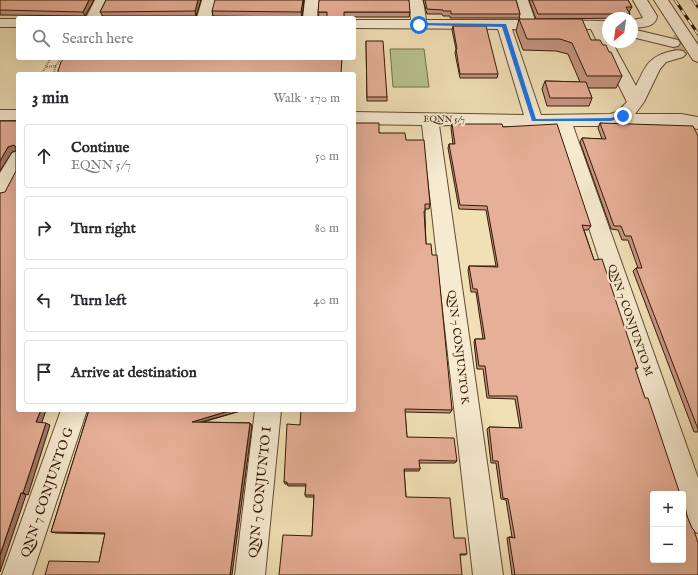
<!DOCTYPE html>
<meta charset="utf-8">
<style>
body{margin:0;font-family:"IM FELL English",serif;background:#f2f2f3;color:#2b2b33}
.controls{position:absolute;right:12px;bottom:12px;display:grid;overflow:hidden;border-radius:4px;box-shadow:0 4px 16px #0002}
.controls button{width:36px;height:36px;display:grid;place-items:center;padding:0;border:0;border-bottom:1px solid #e1e1e2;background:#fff;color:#2b2b33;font:20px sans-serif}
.compass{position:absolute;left:602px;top:12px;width:36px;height:36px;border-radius:50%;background:#fff;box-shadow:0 4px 16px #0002;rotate:209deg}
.stop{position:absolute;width:12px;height:12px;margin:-9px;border:3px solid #1a73e8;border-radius:50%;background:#fff}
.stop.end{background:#1a73e8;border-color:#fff;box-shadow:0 1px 4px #0008}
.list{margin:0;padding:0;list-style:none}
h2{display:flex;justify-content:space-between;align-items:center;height:52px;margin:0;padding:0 16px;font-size:17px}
h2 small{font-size:13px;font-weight:400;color:#7c7c81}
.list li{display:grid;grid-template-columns:26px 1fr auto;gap:12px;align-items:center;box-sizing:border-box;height:64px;margin:0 8px 8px;padding:0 8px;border:1px solid #e1e1e2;border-radius:4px}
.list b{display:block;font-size:15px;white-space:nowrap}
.list p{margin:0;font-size:13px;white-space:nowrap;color:#7c7c81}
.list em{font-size:13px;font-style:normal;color:#7c7c81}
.icon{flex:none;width:22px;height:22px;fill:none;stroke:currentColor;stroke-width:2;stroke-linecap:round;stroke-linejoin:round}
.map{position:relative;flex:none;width:698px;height:575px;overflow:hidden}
.search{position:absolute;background:#fff;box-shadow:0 4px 16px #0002;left:16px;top:16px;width:340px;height:44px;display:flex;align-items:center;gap:10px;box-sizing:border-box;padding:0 14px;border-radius:4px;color:#7c7c81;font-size:15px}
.panel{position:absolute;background:#fff;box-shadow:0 4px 16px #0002;left:16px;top:72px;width:340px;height:340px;border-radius:4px}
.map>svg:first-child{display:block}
</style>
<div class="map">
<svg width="698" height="575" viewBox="0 0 698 575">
<rect width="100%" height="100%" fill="#f1dfb6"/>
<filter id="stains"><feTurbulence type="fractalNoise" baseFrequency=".005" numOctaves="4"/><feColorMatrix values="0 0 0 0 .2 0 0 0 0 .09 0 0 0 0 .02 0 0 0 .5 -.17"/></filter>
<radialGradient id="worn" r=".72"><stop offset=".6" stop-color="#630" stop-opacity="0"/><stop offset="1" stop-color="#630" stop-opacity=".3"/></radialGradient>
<path fill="#b7c290" stroke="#756e4a" d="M 390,49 L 424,49 L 429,87 L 393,87 Z"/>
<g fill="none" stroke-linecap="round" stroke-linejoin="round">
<path stroke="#cbb793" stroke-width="16" stroke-dasharray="16 8" stroke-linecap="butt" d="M 673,43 L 698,43"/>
<g stroke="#624a31" stroke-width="2">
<g id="minor">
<path d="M 95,0 L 109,0 L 100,18 L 86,18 Z"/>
<path d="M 202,0 L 216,0 L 211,18 L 197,18 Z"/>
<path d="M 305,0 L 319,0 L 317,18 L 303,18 Z"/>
<path d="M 409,0 L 423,0 L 426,20 L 521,20 L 514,0 L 528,0 L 535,20 L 608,21 L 608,29 L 605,29 L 608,34 L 608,42 L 612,42 L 636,86 C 645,68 647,58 668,52 C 673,51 677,49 683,51 L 686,54 L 683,57 L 666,62 L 660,69 L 644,102 L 635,114 L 681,114 L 698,117 L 698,129 L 681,126 L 573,126 L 698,478 L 698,533 L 688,529 L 683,517 L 683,494 L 676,494 L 556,127 L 439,125 L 503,575 L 473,575 L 422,125 L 354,124 L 354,112 L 524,115 L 498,29 L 354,28 L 354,20 L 411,20 ZM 512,29 L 530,30 L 535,29 L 591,29 L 627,102 L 617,112 L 610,114 L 541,115 Z"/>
<path d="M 633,0 L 647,0 L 657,16 C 656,28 641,27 632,28 L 632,20 L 643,18 Z"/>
<path d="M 654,0 L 668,0 L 698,45 L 698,62 L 693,60 Z"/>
<rect x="0" y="19" width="18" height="8"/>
<path d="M 632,29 L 678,40 L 680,43 L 678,46 L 673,47 L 632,37 Z"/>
<rect x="0" y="110" width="18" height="10"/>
<path d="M 18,151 L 18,174 L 7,195 L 0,197 L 0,173 L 12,153 Z"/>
<path d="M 61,410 L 87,410 L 32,575 L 2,575 Z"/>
<path d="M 255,410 L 281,410 L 265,575 L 235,575 Z"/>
</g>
</g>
<g stroke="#331905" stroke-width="2" stroke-dasharray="0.5 1.5" stroke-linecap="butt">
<path d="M 46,66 L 51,58"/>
<path d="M 41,74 L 46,67 L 56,66"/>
<path d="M 54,74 L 55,67 L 61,58"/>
</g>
<use href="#minor" fill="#f6ead0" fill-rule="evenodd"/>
<g stroke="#331905" stroke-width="3">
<g id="rail">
<path d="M 675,0 L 698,34"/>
<path d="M 693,0 L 698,7"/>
</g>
</g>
<use href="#rail" stroke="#f6ead0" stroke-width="2" stroke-dasharray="6" stroke-linecap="butt"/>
</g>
<g fill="#c69682" stroke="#331905">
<path d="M 0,0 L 94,0 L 85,16 L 0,15 Z"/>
<path d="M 106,0 L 201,0 L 196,16 L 103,16 L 100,12 Z"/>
<path d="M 304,0 L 302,17 L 213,16 L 212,11 Z"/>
<path d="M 423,0 L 516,0 L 520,14 L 519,18 L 450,18 L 450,16 L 443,16 L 442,14 L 427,14 Z"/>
<path d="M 529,0 L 628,0 L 632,7 L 629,12 L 630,14 L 628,18 L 536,19 Z"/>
<path d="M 318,12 L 410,12 L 409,17 L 319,17 Z"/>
<path d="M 519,19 L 591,40 L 603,45 L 622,76 L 616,88 L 588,88 L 592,98 L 589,106 L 547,106 L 542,89 L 545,81 L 580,82 L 568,54 L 556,51 L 523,50 L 516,31 Z"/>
<path d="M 453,26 L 498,74 L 497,78 L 460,78 L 455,53 L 456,49 L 452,30 Z"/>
<path d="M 366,41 L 387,97 L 387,101 L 367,101 Z"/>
<path d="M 600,123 L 698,136 L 698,432 L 694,432 L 633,271 L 636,268 L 638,268 L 628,240 L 622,240 L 618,230 L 611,229 L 580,142 L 582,138 L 602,139 L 598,128 Z"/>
<path d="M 452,124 L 503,127 L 591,226 L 588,230 L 584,230 L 594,260 L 638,368 L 635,370 L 687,516 L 698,575 L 512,575 L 507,538 L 509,537 L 512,537 L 506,500 L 501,499 L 496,463 L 491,463 L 487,429 L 489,427 L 520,428 L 515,399 L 487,398 L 483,369 L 477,369 L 474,342 L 475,339 L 483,339 L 476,292 L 471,292 L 468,270 L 469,266 L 496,266 L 486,210 L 459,209 L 448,148 L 449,144 L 453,144 L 451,128 Z"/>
<path d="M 379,133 L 406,140 L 430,204 L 429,209 L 425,209 L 425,215 L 426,244 L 432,255 L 452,410 L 450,413 L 405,412 L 407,437 L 457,461 L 455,463 L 419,463 L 420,469 L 419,471 L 404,471 L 406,497 L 454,538 L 467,554 L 465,555 L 460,555 L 312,536 L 314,497 L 306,497 L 305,495 L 306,486 L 288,486 L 287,484 L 285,484 L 284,482 L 300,425 Z"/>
<path d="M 89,410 L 244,410 L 203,422 L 250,423 L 252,426 L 99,562 L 105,534 L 56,533 L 51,532 Z"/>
</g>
<g fill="#a17a6a" stroke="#331905">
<path d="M 89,0 L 94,0 L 85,16 L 83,12 Z"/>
<path d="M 198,0 L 201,0 L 196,16 L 195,11 Z"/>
<path d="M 303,0 L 304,0 L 302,17 L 301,12 Z"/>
<path d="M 14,145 L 18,150 L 12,152 L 0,171 L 0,161 L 8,147 Z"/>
<path d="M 41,410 L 46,410 L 41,425 L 36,422 Z"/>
<path d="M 232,410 L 244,410 L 194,424 L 192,422 Z"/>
<path d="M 46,423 L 50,425 L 28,495 L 23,493 Z"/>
<path d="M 250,423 L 252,426 L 232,575 L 230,575 Z"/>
<path d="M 21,493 L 26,495 L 0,572 L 0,555 Z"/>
</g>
<g fill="#e6af97" stroke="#331905">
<path d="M 0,0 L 89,0 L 83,12 L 0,10 Z"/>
<path d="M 106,0 L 198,0 L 195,11 L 100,12 Z"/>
<path d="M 215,0 L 303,0 L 301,12 L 212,11 Z"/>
<path d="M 319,0 L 409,0 L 410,12 L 344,12 L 344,18 L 327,18 L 327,12 L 318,12 Z"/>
<path d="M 425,0 L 516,0 L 520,14 L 451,14 L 451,11 L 443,11 L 443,10 L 427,9 Z"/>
<path d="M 532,0 L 628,0 L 632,7 L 626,7 L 630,14 L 538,14 Z"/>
<path d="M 519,19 L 582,19 L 591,40 L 600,40 L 603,45 L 606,45 L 609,52 L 611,52 L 622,76 L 587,76 L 572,43 L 560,39 L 527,39 Z"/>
<path d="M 453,26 L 486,26 L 498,74 L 460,74 L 456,49 L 457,49 Z"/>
<path d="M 366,41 L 383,41 L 387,97 L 367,97 Z"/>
<path d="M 64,58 L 342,58 L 341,74 L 58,74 L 58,71 L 61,62 Z"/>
<path d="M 545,81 L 586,82 L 592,98 L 550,98 Z"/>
<path d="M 0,121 L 18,121 L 18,410 L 41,410 L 36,422 L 46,423 L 23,493 L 21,493 L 0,555 L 0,193 L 5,192 L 16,171 L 16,147 L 14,145 L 8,147 L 0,161 Z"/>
<path d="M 354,123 L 379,123 L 379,133 L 405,133 L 406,140 L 424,140 L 430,204 L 425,204 L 425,211 L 424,211 L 426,244 L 431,244 L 432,255 L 437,255 L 452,410 L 405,409 L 407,437 L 454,438 L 457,461 L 419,460 L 420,469 L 404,469 L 406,497 L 450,498 L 454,538 L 465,538 L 467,554 L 460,554 L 462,575 L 279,575 L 283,535 L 312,536 L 314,495 L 305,495 L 306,484 L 287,484 L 287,482 L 284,482 L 287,424 L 300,425 L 301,410 L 354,410 Z"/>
<path d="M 600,123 L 693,126 L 698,136 L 698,429 L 636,268 L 642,268 L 631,236 L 625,236 L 621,226 L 614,226 L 582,138 L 606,139 Z"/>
<path d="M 452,124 L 502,124 L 503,127 L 557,124 L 591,226 L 582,225 L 594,260 L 602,259 L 638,368 L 635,368 L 645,398 L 648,398 L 680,494 L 653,494 L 653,560 L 683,560 L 683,501 L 684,501 L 687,516 L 692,528 L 694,530 L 698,543 L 698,575 L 515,575 L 509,537 L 515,538 L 508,499 L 503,498 L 498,461 L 493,461 L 489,427 L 522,428 L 517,396 L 489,396 L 485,366 L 479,366 L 475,339 L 485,339 L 477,289 L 473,289 L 469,266 L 498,267 L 487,206 L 460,205 L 449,144 L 455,144 Z"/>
<path d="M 89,410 L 232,410 L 192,422 L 250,423 L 230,575 L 45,575 L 49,561 L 99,562 L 105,533 L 51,532 Z"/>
</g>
<path fill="#1a73e8" d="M 419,23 L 506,24 L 536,119 L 611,118 L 623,114 L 625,116 L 611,121 L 532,121 L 502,27 L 418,25 Z"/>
<g text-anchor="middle" stroke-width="4" stroke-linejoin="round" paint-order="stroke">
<g font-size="9" fill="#331905" stroke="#f6ead0">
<text transform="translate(444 119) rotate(1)" y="3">EQNN 5/7</text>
</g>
<g font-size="11" fill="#331905" stroke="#f6ead0">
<text transform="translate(631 320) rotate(71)" y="4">QNN 7 CONJUNTO M</text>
<text transform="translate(459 347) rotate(83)" y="4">QNN 7 CONJUNTO K</text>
</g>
<g font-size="13" fill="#331905" stroke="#f6ead0">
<text transform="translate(46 492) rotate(-71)" y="5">QNN 7 CONJUNTO G</text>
<text transform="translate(259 492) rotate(-84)" y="5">QNN 7 CONJUNTO I</text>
</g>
</g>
<rect width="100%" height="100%" filter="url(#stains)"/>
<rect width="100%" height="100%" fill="url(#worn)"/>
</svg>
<div class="controls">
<button>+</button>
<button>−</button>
</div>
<svg class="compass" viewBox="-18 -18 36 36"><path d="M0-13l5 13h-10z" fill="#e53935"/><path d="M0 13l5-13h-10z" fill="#7c7c81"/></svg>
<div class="stop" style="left:419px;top:25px"></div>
<div class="stop end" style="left:623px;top:116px"></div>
<div class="search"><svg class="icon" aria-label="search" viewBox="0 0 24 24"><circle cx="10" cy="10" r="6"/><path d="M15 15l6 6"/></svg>Search here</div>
<section class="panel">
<h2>3 min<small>Walk · 170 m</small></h2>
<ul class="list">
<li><svg class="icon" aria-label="ahead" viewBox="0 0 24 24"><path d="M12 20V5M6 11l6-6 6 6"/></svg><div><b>Continue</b><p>EQNN 5/7</p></div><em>50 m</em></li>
<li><svg class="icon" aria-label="right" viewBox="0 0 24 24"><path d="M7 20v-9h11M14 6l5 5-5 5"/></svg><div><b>Turn right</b></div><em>80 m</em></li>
<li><svg class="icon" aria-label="left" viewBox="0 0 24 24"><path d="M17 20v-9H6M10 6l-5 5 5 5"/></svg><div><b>Turn left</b></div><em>40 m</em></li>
<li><svg class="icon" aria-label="arrive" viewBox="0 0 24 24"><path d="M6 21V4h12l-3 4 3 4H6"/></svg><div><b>Arrive at destination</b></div></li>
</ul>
</section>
</div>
